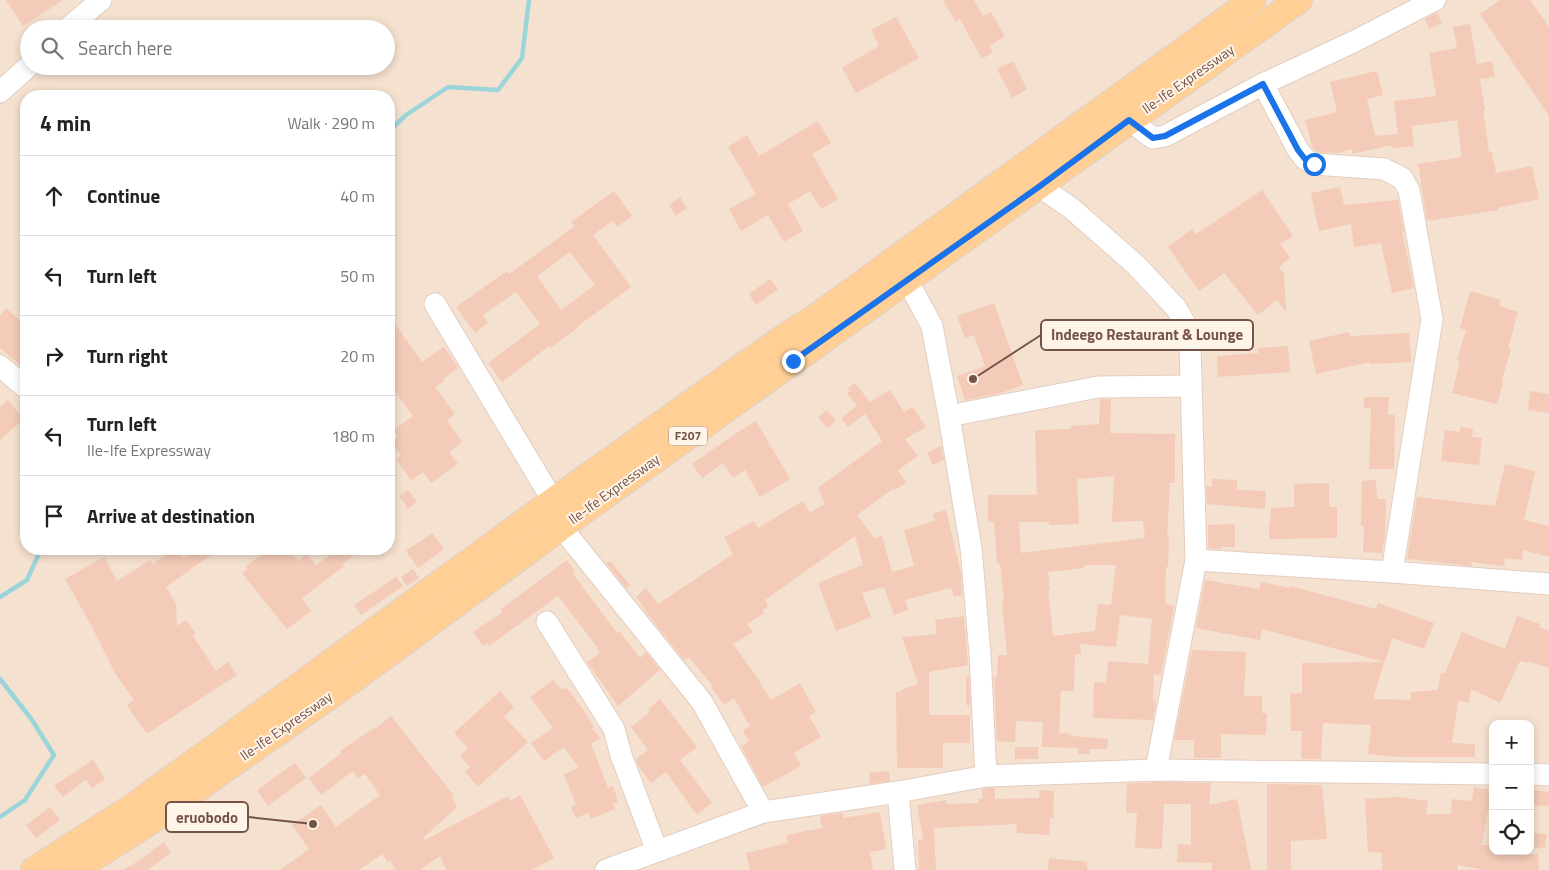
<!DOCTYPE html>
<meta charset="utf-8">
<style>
body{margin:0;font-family:"Titillium Web",sans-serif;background:#f6f6f6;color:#222}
.controls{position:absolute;right:15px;bottom:15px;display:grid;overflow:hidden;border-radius:10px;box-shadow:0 2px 8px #0003}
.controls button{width:45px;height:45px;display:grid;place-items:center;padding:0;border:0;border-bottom:1px solid #e0e0e0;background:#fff;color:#222;font:25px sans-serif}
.stop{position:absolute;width:15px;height:15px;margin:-11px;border:4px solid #1a73e8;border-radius:50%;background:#fff}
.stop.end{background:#1a73e8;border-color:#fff;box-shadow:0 1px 5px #0008}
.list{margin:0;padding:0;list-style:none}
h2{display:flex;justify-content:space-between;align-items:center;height:65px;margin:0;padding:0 20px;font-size:21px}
h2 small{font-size:16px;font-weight:400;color:#767676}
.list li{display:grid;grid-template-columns:32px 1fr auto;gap:15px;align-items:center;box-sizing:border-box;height:80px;padding:0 20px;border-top:1px solid #e0e0e0}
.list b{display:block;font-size:19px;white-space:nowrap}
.list p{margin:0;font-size:16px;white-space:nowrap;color:#767676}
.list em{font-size:16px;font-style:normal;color:#767676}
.icon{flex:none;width:28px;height:28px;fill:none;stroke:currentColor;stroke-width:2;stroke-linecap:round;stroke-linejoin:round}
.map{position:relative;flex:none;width:1549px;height:870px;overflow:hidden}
.search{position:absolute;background:#fff;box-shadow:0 2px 8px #0003;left:20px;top:20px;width:375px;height:55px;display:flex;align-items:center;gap:12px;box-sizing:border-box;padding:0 18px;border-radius:28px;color:#767676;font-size:19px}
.panel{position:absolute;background:#fff;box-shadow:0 2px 8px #0003;left:20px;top:90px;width:375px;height:465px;border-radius:20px}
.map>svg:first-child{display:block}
</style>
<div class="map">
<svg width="1549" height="870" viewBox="0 0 1549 870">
<rect width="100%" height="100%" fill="#fdf0e1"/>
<path fill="#f5e1cf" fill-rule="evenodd" d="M 0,0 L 1549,0 L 1549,870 L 0,870 ZM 29,29 L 386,29 L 386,66 L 29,66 ZM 26,96 L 389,96 L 389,549 L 26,549 ZM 1493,724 L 1530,724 L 1530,851 L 1493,851 Z"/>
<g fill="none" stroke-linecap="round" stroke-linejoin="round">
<g stroke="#9bd5da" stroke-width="4.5">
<path d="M 389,131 L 406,115 L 448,87 L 498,90 L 522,58 L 529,0"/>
<path d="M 0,597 L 27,580 L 41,549"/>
<path d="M 0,679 L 32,720 L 54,755 L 25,800 L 0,817"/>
</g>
</g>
<g fill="#f4cab8" fill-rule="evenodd">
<path d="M 6,0 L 63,0 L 23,26 Z"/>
<path d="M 943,0 L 974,0 L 983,16 L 991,12 L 1005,36 L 989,46 L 993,52 L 982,59 L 960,19 L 956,22 Z"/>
<path d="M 1500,0 L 1530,0 L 1549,27 L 1549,116 L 1480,14 Z"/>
<path d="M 1437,13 L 1442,23 L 1429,29 L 1425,19 Z"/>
<path d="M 896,17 L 919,58 L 856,93 L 842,68 L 879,46 L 871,30 Z"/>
<path d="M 1470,24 L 1477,64 L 1492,61 L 1495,77 L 1480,79 L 1485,110 L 1483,111 L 1489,152 L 1492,152 L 1496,173 L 1532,166 L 1539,199 L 1498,208 L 1498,210 L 1427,221 L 1418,164 L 1462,157 L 1457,120 L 1412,126 L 1414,146 L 1392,148 L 1391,145 L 1353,154 L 1352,149 L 1337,153 L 1318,152 L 1313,149 L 1305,120 L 1337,112 L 1330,82 L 1377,71 L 1383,95 L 1367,99 L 1375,136 L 1398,134 L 1394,101 L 1436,96 L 1429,53 L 1457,48 L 1453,27 Z"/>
<path d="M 1013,61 L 1027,89 L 1012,98 L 997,69 Z"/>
<path d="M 818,121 L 831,143 L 812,154 L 838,199 L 821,209 L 810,191 L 788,204 L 803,231 L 784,242 L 768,215 L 741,231 L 729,209 L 756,194 L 728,147 L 747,135 L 759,156 Z"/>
<path d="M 1340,187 L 1344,205 L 1398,200 L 1404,232 L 1402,232 L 1414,288 L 1392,293 L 1381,243 L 1354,247 L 1351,224 L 1319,231 L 1311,193 Z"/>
<path d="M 1262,190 L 1293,236 L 1280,244 L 1290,257 L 1279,267 L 1284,274 L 1286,312 L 1277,300 L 1258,315 L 1224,273 L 1199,291 L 1168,247 L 1192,229 L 1196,234 Z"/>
<path d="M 614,191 L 632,216 L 617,227 L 612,221 L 593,235 L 631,287 L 578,326 L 579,327 L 550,348 L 549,346 L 502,382 L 488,363 L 540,324 L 516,292 L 483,315 L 488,323 L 475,333 L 456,307 L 507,271 L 509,274 L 575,226 L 571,222 ZM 570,252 L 595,285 L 561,310 L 537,276 Z"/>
<path d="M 680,197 L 687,208 L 676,216 L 669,205 Z"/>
<path d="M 770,279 L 778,289 L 756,305 L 749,294 Z"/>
<path d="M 1470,291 L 1501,300 L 1499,306 L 1518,312 L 1508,348 L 1511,349 L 1501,383 L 1503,383 L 1497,404 L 1452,393 L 1460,361 L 1457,360 L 1466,330 L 1460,328 Z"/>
<path d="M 994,303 L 1023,385 L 1001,393 L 965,400 L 957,376 L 985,366 L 974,335 L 965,338 L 957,316 Z"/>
<path d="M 6,308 L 26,326 L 26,370 L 0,348 L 0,316 Z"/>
<path d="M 389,315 L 422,362 L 444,347 L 458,368 L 443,379 L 444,381 L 435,387 L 455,414 L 447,420 L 462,442 L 449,452 L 458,464 L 431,483 L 423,472 L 411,480 L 396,459 L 401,455 L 391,442 L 398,437 L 394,430 L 413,416 L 389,384 Z"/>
<path d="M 1349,332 L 1350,336 L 1409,333 L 1411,362 L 1370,364 L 1370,362 L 1316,374 L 1309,341 Z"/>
<path d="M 1288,346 L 1290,372 L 1218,377 L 1217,356 L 1259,353 L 1258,348 Z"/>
<path d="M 855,383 L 870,402 L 890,390 L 904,412 L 913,407 L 926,427 L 905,439 L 918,456 L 898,470 L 906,483 L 895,490 L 894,488 L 857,515 L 874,538 L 882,536 L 892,572 L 914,566 L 904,530 L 935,521 L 933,514 L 946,510 L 961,573 L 962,595 L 954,597 L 951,588 L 905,600 L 908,610 L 894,615 L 884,587 L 862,593 L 871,617 L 836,631 L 818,583 L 863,565 L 855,536 L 765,600 L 768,606 L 762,611 L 764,613 L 747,624 L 753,632 L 733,644 L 756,676 L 771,700 L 800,683 L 816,712 L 809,716 L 821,737 L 794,753 L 801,766 L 763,787 L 741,746 L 749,742 L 743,730 L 750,726 L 734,698 L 724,705 L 711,687 L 713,686 L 689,657 L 684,660 L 645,611 L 646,610 L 636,597 L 646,588 L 658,604 L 733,554 L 724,537 L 754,521 L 758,528 L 803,501 L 810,512 L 825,504 L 818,488 L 882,441 L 865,414 L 848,427 L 841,418 L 857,406 L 847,393 L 850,391 L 848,388 Z"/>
<path d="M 1530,391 L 1549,394 L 1549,413 L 1528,410 Z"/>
<path d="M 1364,397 L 1389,397 L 1388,415 L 1395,415 L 1394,469 L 1369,469 L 1371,408 L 1364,408 Z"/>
<path d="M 1100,399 L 1111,399 L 1110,433 L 1175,434 L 1175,483 L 1170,483 L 1167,538 L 1169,538 L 1168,567 L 1166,567 L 1165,604 L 1174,606 L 1161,675 L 1154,674 L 1153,701 L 1156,701 L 1153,720 L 1093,718 L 1094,682 L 1106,683 L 1108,661 L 1148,664 L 1152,619 L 1120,615 L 1116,647 L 1080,644 L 1081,654 L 1075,654 L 1074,691 L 1061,691 L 1059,733 L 1071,734 L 1071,736 L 1108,739 L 1107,749 L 1090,749 L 1090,754 L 1078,754 L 1078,748 L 1042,747 L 1043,722 L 1016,721 L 1015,742 L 997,741 L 994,677 L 997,677 L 998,655 L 1007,655 L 1002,602 L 1004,602 L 1000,564 L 997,564 L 994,522 L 988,522 L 988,495 L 1037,495 L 1035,430 L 1071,429 L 1071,426 L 1099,424 ZM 1114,476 L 1112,522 L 1143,521 L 1145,538 L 1021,553 L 1019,522 L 1049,522 L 1049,525 L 1079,524 L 1077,479 ZM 1084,565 L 1116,565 L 1111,605 L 1098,604 L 1095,631 L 1053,636 L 1048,591 L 1050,590 L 1048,572 L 1084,568 Z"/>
<path d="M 8,400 L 24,419 L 0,440 L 0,407 Z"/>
<path d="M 827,410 L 836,421 L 827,428 L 818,417 Z"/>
<path d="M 756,421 L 790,479 L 760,497 L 745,470 L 733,478 L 723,463 L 702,478 L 692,464 L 738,432 Z"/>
<path d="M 1460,427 L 1473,429 L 1472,437 L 1482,438 L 1479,465 L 1441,461 L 1445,430 L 1460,432 Z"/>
<path d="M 941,446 L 944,460 L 933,465 L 927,453 Z"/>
<path d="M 1505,464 L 1535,471 L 1524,520 L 1549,526 L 1549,557 L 1523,550 L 1522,560 L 1505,558 L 1504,566 L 1472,562 L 1471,566 L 1407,559 L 1417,497 L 1495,506 Z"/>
<path d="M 1212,479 L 1237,480 L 1237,490 L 1266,491 L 1265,509 L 1207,504 L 1206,486 L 1212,487 Z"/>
<path d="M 1376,480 L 1377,499 L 1386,499 L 1385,536 L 1382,553 L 1363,552 L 1364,526 L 1361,526 L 1362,481 Z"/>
<path d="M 1329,483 L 1329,507 L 1337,507 L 1337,538 L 1269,539 L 1269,524 L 1270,524 L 1271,508 L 1294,507 L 1294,484 Z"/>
<path d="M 408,490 L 417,502 L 408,509 L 399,496 Z"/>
<path d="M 1235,524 L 1235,547 L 1221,547 L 1221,549 L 1208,548 L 1208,525 Z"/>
<path d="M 432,533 L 444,549 L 418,568 L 406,551 Z"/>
<path d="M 174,549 L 176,549 L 183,558 L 196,549 L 219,549 L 166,587 L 176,604 L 177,626 L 186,620 L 196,634 L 193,636 L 216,671 L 228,662 L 237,675 L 148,733 L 148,731 L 146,733 L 127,705 L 134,700 L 115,673 L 90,623 L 65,579 L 104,557 L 117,581 L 150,560 L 153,564 Z"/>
<path d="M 270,549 L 289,549 L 298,561 L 307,554 L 316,565 L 338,549 L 362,549 L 342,564 L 344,566 L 302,598 L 311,611 L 287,629 L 242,573 L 248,568 L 246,566 Z"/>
<path d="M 567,560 L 575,572 L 573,574 L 617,633 L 619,631 L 640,658 L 646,652 L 660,670 L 618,706 L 587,662 L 600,653 L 597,649 L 598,648 L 558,596 L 489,646 L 487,643 L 483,646 L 473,632 L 503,612 L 501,609 Z"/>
<path d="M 610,561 L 630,585 L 626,588 L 606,563 Z"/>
<path d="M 413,569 L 419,578 L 407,586 L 401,577 Z"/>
<path d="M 396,577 L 403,586 L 361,615 L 354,605 Z"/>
<path d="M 1205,580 L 1259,589 L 1261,582 L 1290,588 L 1290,586 L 1376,609 L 1378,603 L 1434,623 L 1424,649 L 1392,638 L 1385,662 L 1262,629 L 1260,640 L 1196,628 Z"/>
<path d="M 964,616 L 968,665 L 929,672 L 929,715 L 970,715 L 970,743 L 943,743 L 943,768 L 897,768 L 896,692 L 901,692 L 901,690 L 918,684 L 902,637 L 937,634 L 935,620 Z"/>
<path d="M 1517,616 L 1540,624 L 1539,627 L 1549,631 L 1549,668 L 1528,661 L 1527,663 L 1520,661 L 1500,703 L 1471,689 L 1469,703 L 1458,701 L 1452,743 L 1475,744 L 1475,757 L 1397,757 L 1368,754 L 1371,725 L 1323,723 L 1321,759 L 1301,759 L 1302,731 L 1291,731 L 1290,694 L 1302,693 L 1302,663 L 1384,662 L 1373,699 L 1411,700 L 1411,692 L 1438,690 L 1441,673 L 1445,673 L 1462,632 L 1505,649 Z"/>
<path d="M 1192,650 L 1246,652 L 1244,696 L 1262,696 L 1262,713 L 1267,713 L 1266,735 L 1221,734 L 1221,758 L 1194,758 L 1194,740 L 1174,740 Z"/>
<path d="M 966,677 L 969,677 L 970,705 L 966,705 Z"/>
<path d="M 553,680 L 562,690 L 566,687 L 583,709 L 594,727 L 592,728 L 600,738 L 591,744 L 608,788 L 613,786 L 618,802 L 613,804 L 615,809 L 591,819 L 588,813 L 576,818 L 571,807 L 576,805 L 564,774 L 579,768 L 564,747 L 544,761 L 531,743 L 553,728 L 530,697 Z"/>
<path d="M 500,691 L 514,707 L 504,717 L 528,742 L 478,787 L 465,772 L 470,767 L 460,756 L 468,748 L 454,733 Z"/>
<path d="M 660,699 L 697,747 L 680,760 L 712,803 L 697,815 L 666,772 L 651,783 L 639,767 L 636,759 L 648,750 L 631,727 L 650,712 L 648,709 Z"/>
<path d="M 391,716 L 454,796 L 452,797 L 457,807 L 423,838 L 425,840 L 502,799 L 508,796 L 510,801 L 520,795 L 554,858 L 532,870 L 446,870 L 440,856 L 420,870 L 396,870 L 390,860 L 388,862 L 382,854 L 359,870 L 280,870 L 309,849 L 292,825 L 321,805 L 336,827 L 380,795 L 365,774 L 358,778 L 353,771 L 321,795 L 309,778 L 342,753 L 340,751 L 374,728 L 375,729 Z"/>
<rect x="1015" y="747" width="23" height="12"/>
<path d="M 93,760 L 105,779 L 92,788 L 86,779 L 63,797 L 54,786 Z"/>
<path d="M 295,763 L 306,778 L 268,806 L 257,790 Z"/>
<path d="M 889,771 L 890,781 L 870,784 L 869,773 Z"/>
<path d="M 1156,782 L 1211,783 L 1209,805 L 1237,799 L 1251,870 L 1212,870 L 1212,863 L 1177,862 L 1178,844 L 1191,845 L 1191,804 L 1164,804 L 1162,849 L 1135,848 L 1137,813 L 1126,813 L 1127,784 Z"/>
<path d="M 1267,784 L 1322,785 L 1327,839 L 1291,841 L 1291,870 L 1267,870 Z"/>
<path d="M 1474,787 L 1491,790 L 1482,845 L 1493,845 L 1493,851 L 1499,851 L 1499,855 L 1538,854 L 1539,870 L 1484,870 L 1458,865 L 1457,870 L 1382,870 L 1383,863 L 1381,863 L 1382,853 L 1368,852 L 1365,799 L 1399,797 L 1428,801 L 1426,814 L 1451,814 L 1452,799 L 1472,801 Z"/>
<path d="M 987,788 L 995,788 L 995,799 L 1039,798 L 1039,790 L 1054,791 L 1053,819 L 1050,818 L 1049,835 L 1016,833 L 1017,824 L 934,828 L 936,870 L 919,870 L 918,840 L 923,840 L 917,805 L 946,800 L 946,804 L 979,803 L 979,799 L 983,799 L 982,789 Z"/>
<path d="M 1530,790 L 1549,792 L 1549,806 L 1530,805 Z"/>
<path d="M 50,807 L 60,820 L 36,838 L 26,825 Z"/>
<path d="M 880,812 L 886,849 L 870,852 L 873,870 L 750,870 L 746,853 L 788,843 L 786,835 L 822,828 L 820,816 L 843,813 L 843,818 Z"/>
<path d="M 1530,833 L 1547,834 L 1545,848 L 1530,847 Z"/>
<path d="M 164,842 L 171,853 L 147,870 L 124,870 L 152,852 L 151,851 Z"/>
<path d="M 1049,858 L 1087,862 L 1087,870 L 1048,870 Z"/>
</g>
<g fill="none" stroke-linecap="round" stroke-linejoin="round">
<g stroke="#e4cdc0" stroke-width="23">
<g id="minor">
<path d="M 67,29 L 101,0"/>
<path d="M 1263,84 L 1298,150 L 1305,159 L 1314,164 L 1384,169 L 1402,178 L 1409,190 L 1432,319 L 1392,572"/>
<path d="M 0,92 L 29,66"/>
<path d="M 1129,120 L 1153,138 L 1165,136 L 1263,84 L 1353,42 L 1435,0"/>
<path d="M 1039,186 L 1071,208 L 1136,265 L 1176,308 L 1186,325 L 1190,344 L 1196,560 L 1156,770"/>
<path d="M 907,280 L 932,326 L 949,416 L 971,548 L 980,654 L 986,776"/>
<path d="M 435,304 L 553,501"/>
<path d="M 0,366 L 26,388"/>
<path d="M 949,416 L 1098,387 L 1191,386"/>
<path d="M 561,527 L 702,702 L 763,812"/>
<path d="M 1196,560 L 1392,572 L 1549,584"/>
<path d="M 547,622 L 614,729 L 621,755 L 657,851"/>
<path d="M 1530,774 L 1549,775"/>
<path d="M 898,792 L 905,870"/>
<path d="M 606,870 L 763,812 L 898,792 L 986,776 L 1156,770 L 1493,774"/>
</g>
</g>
<g stroke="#dbd2cf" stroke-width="28">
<g id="major">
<path d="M 34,870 L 134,806 L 553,501 L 777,342 L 816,317 L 1253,0"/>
<path d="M 74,870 L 148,823 L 351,681 L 561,527 L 1299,0"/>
</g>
</g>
<use href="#minor" stroke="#fff" stroke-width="21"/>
<use href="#major" stroke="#ffcf96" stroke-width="26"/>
</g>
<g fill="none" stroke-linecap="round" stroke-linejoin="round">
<path stroke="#1a73e8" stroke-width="6" d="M 793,361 L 1040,186 L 1129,120 L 1153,138 L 1165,136 L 1263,84 L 1298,150 L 1305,159 L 1314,164"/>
</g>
<g text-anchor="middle" stroke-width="4" stroke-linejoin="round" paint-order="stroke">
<rect fill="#fff4e8" stroke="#9f8377" stroke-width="1" x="669" y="426.5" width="38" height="19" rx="4"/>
<g font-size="12" font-weight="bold" fill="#765347">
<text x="688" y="440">F207</text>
</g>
<g font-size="14" fill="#765347" stroke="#fff4e8">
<text transform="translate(1188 79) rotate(-35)" y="5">Ile-Ife Expressway</text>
<text transform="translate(614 489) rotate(-36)" y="5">Ile-Ife Expressway</text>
<text transform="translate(286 726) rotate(-35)" y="5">Ile-Ife Expressway</text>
</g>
</g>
<path fill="none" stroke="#765347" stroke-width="2" d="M973 379L1041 335M313 824L248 817"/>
<g fill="#765347" stroke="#fff4e8" stroke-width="2">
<circle cx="973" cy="379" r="5"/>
<circle cx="313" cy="824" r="5"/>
</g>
<g fill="#fff4e8" stroke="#765347" stroke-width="2">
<rect x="1041" y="320" width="212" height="30" rx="5"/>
<rect x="166" y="802" width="82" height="30" rx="5"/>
</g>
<g font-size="15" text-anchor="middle" font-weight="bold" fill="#765347">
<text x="1147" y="340">Indeego Restaurant &amp; Lounge</text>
<text x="207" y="823">eruobodo</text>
</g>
</svg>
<div class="controls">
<button>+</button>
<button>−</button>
<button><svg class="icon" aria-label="locate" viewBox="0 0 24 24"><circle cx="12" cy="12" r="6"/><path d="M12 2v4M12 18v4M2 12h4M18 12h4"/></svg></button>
</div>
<div class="stop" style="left:1314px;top:164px"></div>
<div class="stop end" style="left:793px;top:361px"></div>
<div class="search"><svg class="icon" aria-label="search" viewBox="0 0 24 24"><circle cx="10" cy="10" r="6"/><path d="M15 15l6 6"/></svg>Search here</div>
<section class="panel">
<h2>4 min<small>Walk · 290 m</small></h2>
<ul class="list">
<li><svg class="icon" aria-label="ahead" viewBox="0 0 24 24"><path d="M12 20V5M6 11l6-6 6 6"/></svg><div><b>Continue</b></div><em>40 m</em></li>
<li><svg class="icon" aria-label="left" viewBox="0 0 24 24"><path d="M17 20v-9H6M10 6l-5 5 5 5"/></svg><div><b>Turn left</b></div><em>50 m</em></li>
<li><svg class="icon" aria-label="right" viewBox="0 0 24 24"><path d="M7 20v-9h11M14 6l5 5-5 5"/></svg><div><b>Turn right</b></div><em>20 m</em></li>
<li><svg class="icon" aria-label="left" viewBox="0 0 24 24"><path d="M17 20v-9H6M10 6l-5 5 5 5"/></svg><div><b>Turn left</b><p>Ile-Ife Expressway</p></div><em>180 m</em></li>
<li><svg class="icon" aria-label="arrive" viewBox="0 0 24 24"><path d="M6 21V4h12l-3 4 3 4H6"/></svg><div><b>Arrive at destination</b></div></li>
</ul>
</section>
</div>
